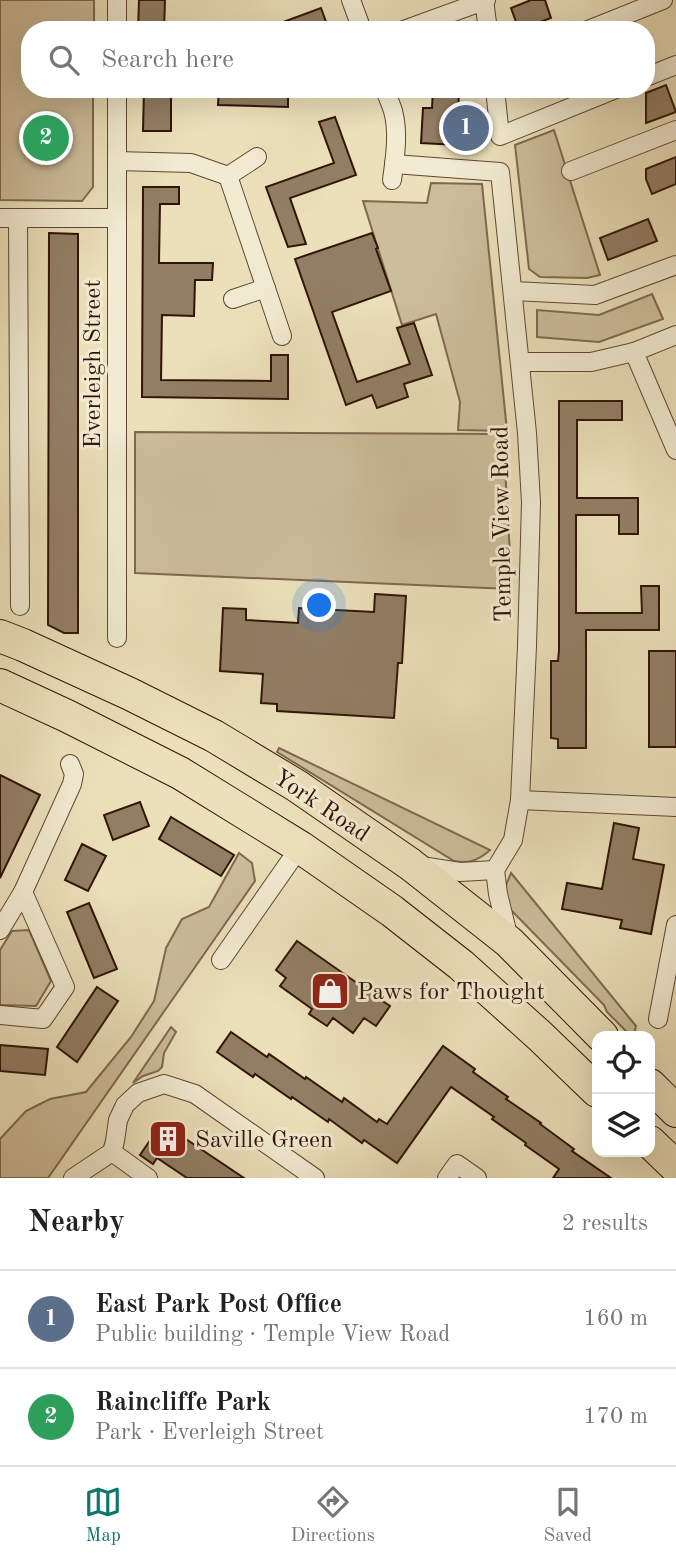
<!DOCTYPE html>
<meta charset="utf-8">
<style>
body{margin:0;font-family:"Old Standard TT",serif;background:#f6f6f6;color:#222}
.controls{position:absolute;right:21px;bottom:21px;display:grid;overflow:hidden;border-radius:14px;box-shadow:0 7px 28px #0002}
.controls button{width:63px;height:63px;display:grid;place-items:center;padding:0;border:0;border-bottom:2px solid #e0e0e0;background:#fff;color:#222;font:35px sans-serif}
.you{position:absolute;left:320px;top:606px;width:24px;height:24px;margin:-18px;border:5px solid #fff;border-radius:50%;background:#1a73e8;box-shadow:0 0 0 10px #1a73e833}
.badge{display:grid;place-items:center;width:46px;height:46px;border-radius:50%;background:#0f766e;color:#fff;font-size:23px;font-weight:700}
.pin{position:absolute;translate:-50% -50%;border:4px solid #fff;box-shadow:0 2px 7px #0006}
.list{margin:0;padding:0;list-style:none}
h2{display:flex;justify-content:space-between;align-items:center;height:91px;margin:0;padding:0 28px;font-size:30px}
h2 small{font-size:23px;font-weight:400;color:#767676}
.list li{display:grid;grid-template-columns:46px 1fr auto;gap:21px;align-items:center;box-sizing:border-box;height:98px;padding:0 28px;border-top:2px solid #e0e0e0}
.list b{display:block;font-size:26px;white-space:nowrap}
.list p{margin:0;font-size:23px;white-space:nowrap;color:#767676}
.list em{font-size:23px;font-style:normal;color:#767676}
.icon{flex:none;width:38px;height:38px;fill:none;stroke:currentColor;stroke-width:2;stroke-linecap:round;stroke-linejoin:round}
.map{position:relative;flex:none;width:676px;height:1178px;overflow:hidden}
.search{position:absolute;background:#fff;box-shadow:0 7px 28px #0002;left:21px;right:21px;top:21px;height:77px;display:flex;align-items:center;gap:18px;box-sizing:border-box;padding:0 24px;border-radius:28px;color:#767676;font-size:26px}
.sheet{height:287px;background:#fff}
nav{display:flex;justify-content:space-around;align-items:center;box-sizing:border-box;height:98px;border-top:2px solid #e0e0e0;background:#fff;font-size:19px;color:#767676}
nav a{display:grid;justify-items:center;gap:4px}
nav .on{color:#0f766e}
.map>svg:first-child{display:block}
</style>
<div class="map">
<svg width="676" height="1178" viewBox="0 0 676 1178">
<rect width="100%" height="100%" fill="#ebe0ba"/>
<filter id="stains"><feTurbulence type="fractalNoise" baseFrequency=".00286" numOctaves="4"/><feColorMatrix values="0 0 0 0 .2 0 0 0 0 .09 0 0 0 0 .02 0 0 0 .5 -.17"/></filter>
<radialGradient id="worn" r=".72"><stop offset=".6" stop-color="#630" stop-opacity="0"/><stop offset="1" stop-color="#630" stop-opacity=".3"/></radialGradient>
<g fill="#ccbd9b" stroke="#7f6850" stroke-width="2">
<path d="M 0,0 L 94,0 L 94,30 L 30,30 L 30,89 L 93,89 L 93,187 L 82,201 L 0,200 Z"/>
<path d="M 554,130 L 600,275 L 587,278 L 540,277 L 529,269 L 515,145 Z"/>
<path d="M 431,183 L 482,184 L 507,431 L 458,430 L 460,402 L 436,314 L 402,325 L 363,201 L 427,203 Z"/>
<path d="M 652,294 L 663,319 L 599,342 L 537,337 L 537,310 L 599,315 Z"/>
<path d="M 135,432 L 503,434 L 512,589 L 135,573 Z"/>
<path d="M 279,748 L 490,850 C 479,860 469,864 454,861 L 277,752 Z"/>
<path d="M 239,853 L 252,863 L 255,881 L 48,1178 L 0,1178 L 0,1139 L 26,1111 L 50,1099 L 86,1092 L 131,1037 L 154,1001 L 166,948 L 182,919 L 209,907 Z"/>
<path d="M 511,873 L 636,1026 L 634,1035 L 630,1035 L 607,1012 L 604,1005 L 509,908 L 504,890 Z"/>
<path d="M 29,930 L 51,981 L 36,1006 L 0,1005 L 0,950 L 12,931 Z"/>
<path d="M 171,1027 L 176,1032 L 164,1053 L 162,1067 L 158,1071 L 143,1076 L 133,1083 Z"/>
</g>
<g fill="#927e64" stroke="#321406" stroke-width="2">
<path d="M 139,0 L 165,0 L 164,30 L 138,30 Z"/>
<path d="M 531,0 L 545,0 L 551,18 L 519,30 L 511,8 Z"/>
<path d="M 321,8 L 329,30 L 267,30 L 267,28 Z"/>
<path d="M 666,85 L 676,112 L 646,123 L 646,93 Z"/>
<path d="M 144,89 L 171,89 L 171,131 L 143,131 Z"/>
<path d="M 219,89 L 288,89 L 288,107 L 218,105 Z"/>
<path d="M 433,89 L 459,89 L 458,116 L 478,117 L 476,146 L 421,143 L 423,108 L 432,108 Z"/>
<path d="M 335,117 L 356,175 L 290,198 L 306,244 L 288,247 L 266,187 L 334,163 L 319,122 Z"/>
<path d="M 676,157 L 676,184 L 652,194 L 646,179 L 646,169 Z"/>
<path d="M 143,187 L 179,187 L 179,204 L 160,204 L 159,263 L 213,263 L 212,280 L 195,280 L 194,316 L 162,315 L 161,380 L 271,381 L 271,355 L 288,355 L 288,399 L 142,397 Z"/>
<path d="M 648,219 L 657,241 L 608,260 L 600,238 Z"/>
<path d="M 49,233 L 78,234 L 78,633 L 64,633 L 48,625 Z"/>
<path d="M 372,233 L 378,248 L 376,249 L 391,291 L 332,312 L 357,382 L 410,364 L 397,328 L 414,323 L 432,375 L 404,384 L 408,397 L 377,408 L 372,395 L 346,405 L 295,259 Z"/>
<path d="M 559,401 L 622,401 L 622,420 L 577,420 L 577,498 L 638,498 L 638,534 L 619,534 L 619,515 L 576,515 L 576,613 L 642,613 L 641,586 L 659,586 L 659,630 L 586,630 L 586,748 L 558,748 L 558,739 L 551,738 L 551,661 L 558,661 L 559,650 Z"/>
<path d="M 375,594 L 406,596 L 402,663 L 398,663 L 394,718 L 277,711 L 277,704 L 261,703 L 263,674 L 220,671 L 223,608 L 246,609 L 246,620 L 298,623 L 299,608 L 374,612 Z"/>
<rect x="649" y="651" width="27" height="96"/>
<path d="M 0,775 L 40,795 L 0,878 Z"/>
<path d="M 140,802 L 149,826 L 113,840 L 104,815 Z"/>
<path d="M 171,817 L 234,855 L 221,876 L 159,839 Z"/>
<path d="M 614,823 L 639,828 L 633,859 L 664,865 L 651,934 L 620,928 L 622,920 L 562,909 L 567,883 L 602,889 Z"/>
<path d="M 82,844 L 106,856 L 88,891 L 65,880 Z"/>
<path d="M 89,903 L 117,969 L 94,978 L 67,912 Z"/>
<path d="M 297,941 L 357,983 L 359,981 L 380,995 L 378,998 L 390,1006 L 376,1026 L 364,1018 L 353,1033 L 333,1018 L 327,1026 L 309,1014 L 312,1009 L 280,986 L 286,978 L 276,970 Z"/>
<path d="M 97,987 L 118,1001 L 77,1062 L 57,1047 Z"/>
<path d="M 231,1032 L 267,1057 L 269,1054 L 305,1079 L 306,1077 L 342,1102 L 344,1098 L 377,1122 L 379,1119 L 387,1124 L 443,1046 L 475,1069 L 473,1072 L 508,1097 L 506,1099 L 541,1123 L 540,1124 L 574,1149 L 572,1151 L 611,1178 L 553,1178 L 559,1169 L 525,1145 L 526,1143 L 492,1119 L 494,1117 L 451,1087 L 397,1163 L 364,1140 L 362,1143 L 329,1119 L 328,1122 L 292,1097 L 291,1099 L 255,1074 L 253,1077 L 217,1052 Z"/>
<path d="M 0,1045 L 48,1049 L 45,1075 L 0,1071 Z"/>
<path d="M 162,1123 L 244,1178 L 187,1178 L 157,1158 L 153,1164 L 140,1155 Z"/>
</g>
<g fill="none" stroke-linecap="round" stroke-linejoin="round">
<g stroke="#604733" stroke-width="20">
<g id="street">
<path d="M 117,0 L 117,30"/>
<path d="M 351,0 L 362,30"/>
<path d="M 484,0 L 488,30"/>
<path d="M 404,30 L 486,0"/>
<path d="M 588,30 L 663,0"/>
<path d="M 646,77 L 676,65"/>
<path d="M 117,89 L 117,638"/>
<path d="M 385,89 C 387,96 391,104 393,111 C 399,132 395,158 392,180"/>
<path d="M 495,89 L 500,136 L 616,89"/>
<path d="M 117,161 L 191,163 L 228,176 L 282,336"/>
<path d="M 394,164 L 500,172 L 527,433 L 531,502 L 527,646 L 520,800 L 513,840 L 495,870 L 498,894 L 509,939"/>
<path d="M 571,171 L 676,130"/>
<path d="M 228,176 L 257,157"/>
<path d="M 0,218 L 117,218"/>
<path d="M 18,218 L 20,606"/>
<path d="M 513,291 L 595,295 L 676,265"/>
<path d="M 233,299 L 266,288"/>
<path d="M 634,352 L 676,450"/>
<path d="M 520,362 L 591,362 L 634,352 L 676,335"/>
<path d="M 520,800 L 676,807"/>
<path d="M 421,866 L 460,872 L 495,870"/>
<path d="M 0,930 L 23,892 L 72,784 L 74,774 L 70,764"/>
<path d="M 221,960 L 300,847"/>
<path d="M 0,1015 L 43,1019 L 65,987 L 23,892"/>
<path d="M 658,1019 L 676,925"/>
<path d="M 112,1152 L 148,1178"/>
<path d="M 73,1178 L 112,1152 L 115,1141 L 118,1120 L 125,1105 L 138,1093 L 164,1084 L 195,1094 L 315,1178"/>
<path d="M 447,1178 L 457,1164 L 477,1178"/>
</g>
</g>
<g stroke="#321406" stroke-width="34">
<g id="highway">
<path d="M 0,636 L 23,645 L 130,694 L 214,736 L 297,786 L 410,864 L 509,942 L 602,1036"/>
<path d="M 0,685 L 67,716 L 180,773 L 300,847 L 392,911 L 461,965 L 540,1036 L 597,1091"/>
<path d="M 650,1085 L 676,1111"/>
<path d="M 650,1142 L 676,1167"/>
</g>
</g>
<use href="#street" stroke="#f2ebd2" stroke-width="18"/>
<use href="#highway" stroke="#ebe0ba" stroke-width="32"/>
</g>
<defs>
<g id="shop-square" transform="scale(2.0125)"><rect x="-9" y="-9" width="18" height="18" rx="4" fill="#8f2418" stroke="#f2ebd2"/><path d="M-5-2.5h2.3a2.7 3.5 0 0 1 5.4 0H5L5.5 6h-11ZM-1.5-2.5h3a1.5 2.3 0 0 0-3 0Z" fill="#fff"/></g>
<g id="building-square" transform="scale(2.0125)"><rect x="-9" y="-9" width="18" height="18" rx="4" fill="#8f2418" stroke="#f2ebd2"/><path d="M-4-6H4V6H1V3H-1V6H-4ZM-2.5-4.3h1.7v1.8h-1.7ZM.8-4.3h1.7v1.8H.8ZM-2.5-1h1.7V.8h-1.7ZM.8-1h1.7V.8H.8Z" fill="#fff"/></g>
</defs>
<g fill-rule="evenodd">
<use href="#shop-square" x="330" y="991"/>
<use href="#building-square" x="168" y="1139"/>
</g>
<g text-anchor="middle" stroke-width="6" stroke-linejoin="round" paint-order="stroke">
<g font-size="24" fill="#321406" stroke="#f2ebd2">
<text transform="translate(92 364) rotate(-90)" y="8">Everleigh Street</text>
<text transform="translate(501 524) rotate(-91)" y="8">Temple View Road</text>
<text transform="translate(322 805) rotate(34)" y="8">York Road</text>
</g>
<g font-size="24" fill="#321406" stroke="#f2ebd2" text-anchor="start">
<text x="357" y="999">Paws for Thought</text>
<text x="195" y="1147">Saville Green</text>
</g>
</g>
<rect width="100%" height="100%" filter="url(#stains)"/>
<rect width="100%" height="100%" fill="url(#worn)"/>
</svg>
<div class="controls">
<button><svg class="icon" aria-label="locate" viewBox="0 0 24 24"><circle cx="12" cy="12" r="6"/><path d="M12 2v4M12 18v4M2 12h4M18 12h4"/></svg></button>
<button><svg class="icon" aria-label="layers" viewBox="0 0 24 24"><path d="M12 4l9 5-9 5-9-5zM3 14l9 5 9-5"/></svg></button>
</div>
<div class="you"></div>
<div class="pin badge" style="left:466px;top:128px;background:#5c6f8a">1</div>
<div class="pin badge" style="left:46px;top:138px;background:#2e9e5b">2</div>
<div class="search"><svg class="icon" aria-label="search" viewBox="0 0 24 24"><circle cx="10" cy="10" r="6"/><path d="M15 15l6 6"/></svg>Search here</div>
</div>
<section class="sheet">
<h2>Nearby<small>2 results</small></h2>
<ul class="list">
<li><span class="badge" style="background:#5c6f8a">1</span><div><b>East Park Post Office</b><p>Public building · Temple View Road</p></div><em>160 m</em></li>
<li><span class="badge" style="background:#2e9e5b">2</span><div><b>Raincliffe Park</b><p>Park · Everleigh Street</p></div><em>170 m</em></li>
</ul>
</section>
<nav>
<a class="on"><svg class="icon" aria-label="map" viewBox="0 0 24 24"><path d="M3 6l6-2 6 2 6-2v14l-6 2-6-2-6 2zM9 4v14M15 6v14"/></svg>Map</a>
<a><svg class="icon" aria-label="directions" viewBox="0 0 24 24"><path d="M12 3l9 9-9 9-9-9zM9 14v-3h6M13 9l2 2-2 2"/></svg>Directions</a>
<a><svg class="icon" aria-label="saved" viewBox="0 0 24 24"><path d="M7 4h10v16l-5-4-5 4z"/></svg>Saved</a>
</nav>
